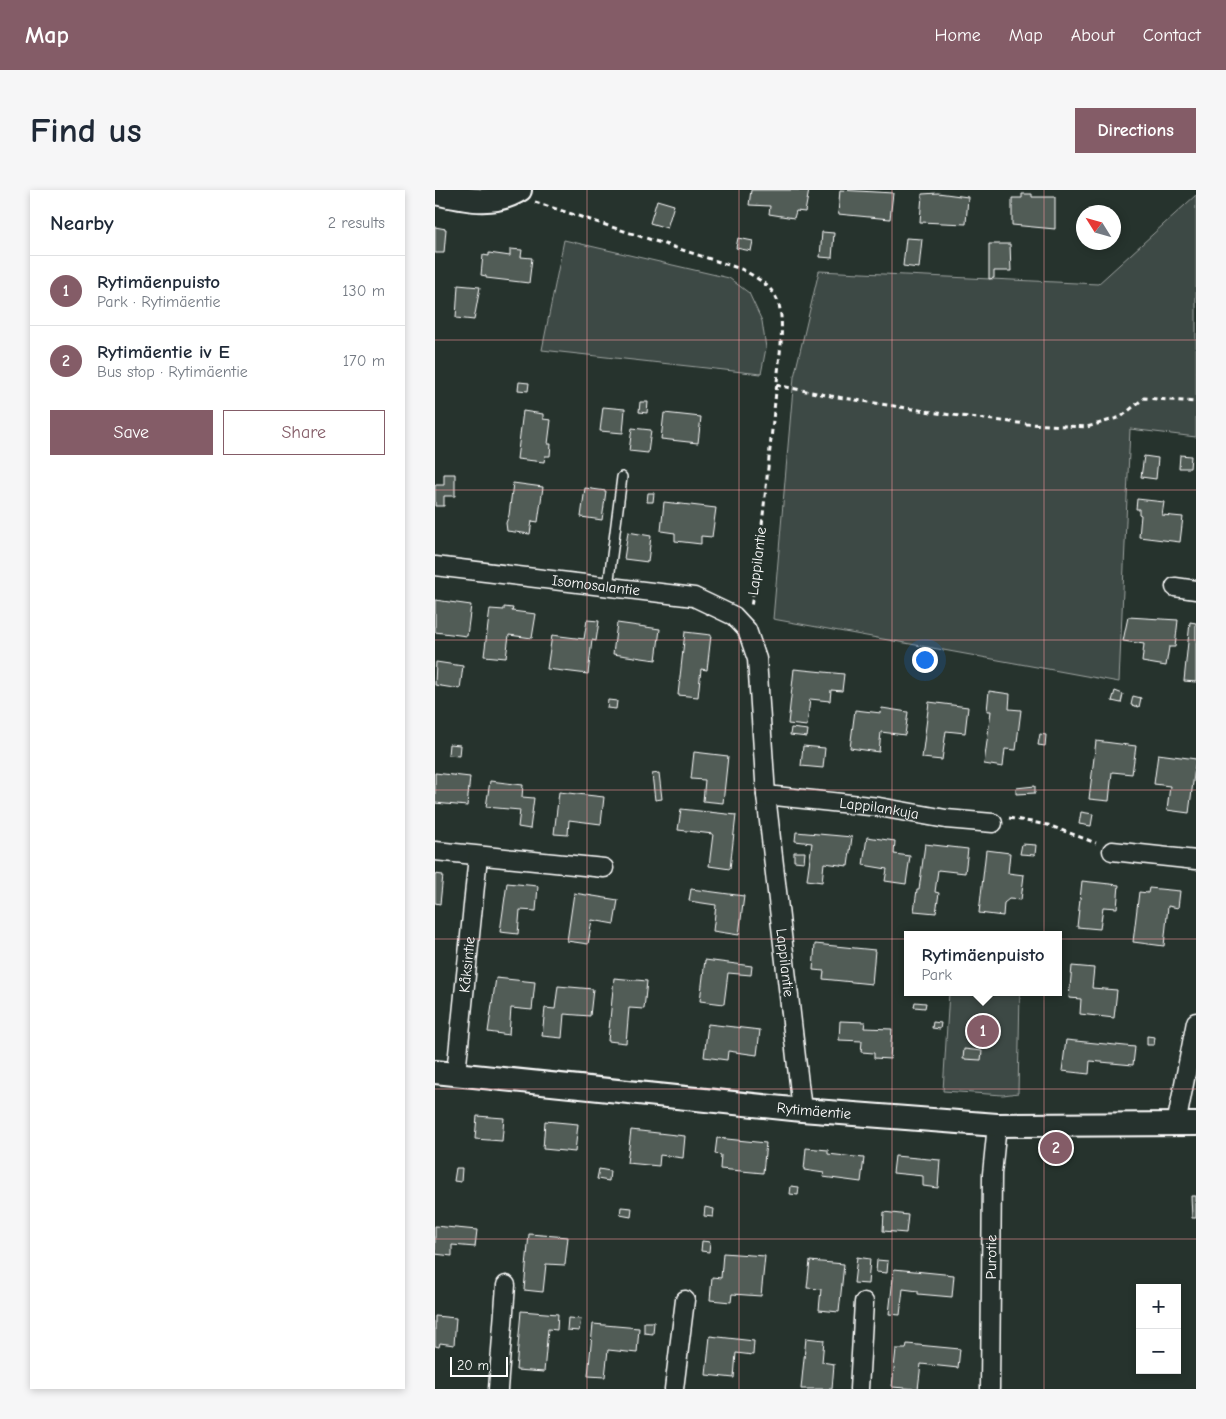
<!DOCTYPE html>
<meta charset="utf-8">
<style>
body{margin:0;font-family:"Comic Neue",sans-serif;background:#f6f6f7;color:#1f2937}
.controls{position:absolute;right:15px;bottom:15px;display:grid;overflow:hidden;border-radius:0px;box-shadow:0 2px 8px #0003}
.controls button{width:45px;height:45px;display:grid;place-items:center;padding:0;border:0;border-bottom:1px solid #e0e1e3;background:#fff;color:#1f2937;font:25px sans-serif}
.compass{position:absolute;left:641px;top:15px;width:45px;height:45px;border-radius:50%;background:#fff;box-shadow:0 2px 8px #0003;rotate:307deg}
.scale{position:absolute;left:15px;bottom:12px;width:58px;box-sizing:border-box;padding-left:5px;border:2px solid #fff;border-top:0;font-size:14px;line-height:18px;white-space:nowrap;color:#fff;-webkit-text-stroke:4px #26332d;paint-order:stroke}
.you{position:absolute;left:489px;top:469px;width:18px;height:18px;margin:-12px;border:4px solid #fff;border-radius:50%;background:#1a73e8;box-shadow:0 0 0 8px #1a73e833}
.badge{display:grid;place-items:center;width:32px;height:32px;border-radius:50%;background:#845c67;color:#fff;font-size:16px;font-weight:700}
.pin{position:absolute;translate:-50% -50%;border:2px solid #fff;box-shadow:0 1px 5px #0006}
.popup{position:absolute;left:469px;top:741px;width:158px;height:65px;box-sizing:border-box;display:grid;place-content:center;border-radius:0px;background:#fff;filter:drop-shadow(0 1px 4px #0005);font-size:16px;white-space:nowrap;color:#747a83}
.popup b{font-size:19px;color:#1f2937}
.popup::after{content:'';position:absolute;left:50%;top:100%;margin-left:-10px;border:10px solid transparent;border-top-color:#fff}
.list{margin:0;padding:0;list-style:none}
h2{display:flex;justify-content:space-between;align-items:center;height:65px;margin:0;padding:0 20px;font-size:21px}
h2 small{font-size:16px;font-weight:400;color:#747a83}
.list li{display:grid;grid-template-columns:32px 1fr auto;gap:15px;align-items:center;box-sizing:border-box;height:70px;padding:0 20px;border-top:1px solid #e0e1e3}
.list b{display:block;font-size:19px;white-space:nowrap}
.list p{margin:0;font-size:16px;white-space:nowrap;color:#747a83}
.list em{font-size:16px;font-style:normal;color:#747a83}
.actions{display:flex;gap:10px;padding:15px 20px}
.actions a{flex:1;padding:11px 0;border:1px solid #845c67;border-radius:0px;text-align:center;font-size:18px;color:#845c67}
.actions .main{background:#845c67;color:#fff}
.map{position:relative;flex:none;width:761px;height:1199px;overflow:hidden;border-radius:0px}
header{display:flex;align-items:center;gap:30px;box-sizing:border-box;height:70px;padding:0 25px;background:#845c67;color:#fff}
header strong{font-size:24px}
nav{display:flex;gap:28px;margin-inline-start:auto;font-size:18px}
.intro{display:flex;align-items:center;justify-content:space-between;box-sizing:border-box;height:120px;padding:0 30px}
h1{margin:0;font-size:35px}
.button{padding:12px 22px;border-radius:0px;background:#845c67;color:#fff;font-size:18px;font-weight:700}
main{display:flex;gap:30px;padding:0 30px}
aside{flex:1;background:#fff;border-radius:0px;box-shadow:0 2px 8px #0003}
.map>svg:first-child{display:block}
</style>
<header>
<strong>Map</strong>
<nav><a>Home</a><a>Map</a><a>About</a><a>Contact</a></nav>
</header>
<div class="intro"><h1>Find us</h1><a class="button">Directions</a></div>
<main>
<aside>
<h2>Nearby<small>2 results</small></h2>
<ul class="list">
<li><span class="badge">1</span><div><b>Rytimäenpuisto</b><p>Park · Rytimäentie</p></div><em>130 m</em></li>
<li><span class="badge">2</span><div><b>Rytimäentie iv E</b><p>Bus stop · Rytimäentie</p></div><em>170 m</em></li>
</ul>
<div class="actions"><a class="main">Save</a><a>Share</a></div>
</aside>
<div class="map">
<svg width="761" height="1199" viewBox="0 0 761 1199">
<rect width="100%" height="100%" fill="#26332d"/>
<filter id="ink" filterUnits="userSpaceOnUse"><feTurbulence type="fractalNoise" baseFrequency=".02" numOctaves="2"/><feDisplacementMap in="SourceGraphic" scale="10" xChannelSelector="R" yChannelSelector="G"/><feConvolveMatrix kernelMatrix="1 2 1 2 8 2 1 2 1" color-interpolation-filters="sRGB"/></filter>
<g filter="url(#ink)">
<g fill="#3e4944" stroke="#9ea4a2">
<path d="M 761,5 L 761,247 L 695,239 L 684,492 L 338,429 L 359,187 L 384,81 L 663,94 Z"/>
<path d="M 129,50 L 294,88 L 314,103 L 327,131 L 331,158 L 326,184 L 107,160 Z"/>
<path d="M 514,802 L 585,802 L 583,903 L 568,905 L 508,901 Z"/>
</g>
<g fill="#515c57" stroke="#fff">
<path d="M 316,0 L 374,0 L 370,22 L 361,21 L 359,28 L 334,24 L 335,16 L 314,15 Z"/>
<path d="M 405,0 L 458,3 L 455,29 L 403,24 Z"/>
<path d="M 503,3 L 533,7 L 531,34 L 485,32 L 487,4 Z"/>
<path d="M 587,4 L 597,4 L 597,7 L 620,7 L 620,39 L 577,35 L 577,8 L 587,8 Z"/>
<path d="M 222,10 L 239,15 L 232,38 L 215,33 Z"/>
<path d="M 0,37 L 11,39 L 9,63 L 0,63 Z"/>
<path d="M 387,42 L 399,43 L 397,68 L 385,67 Z"/>
<path d="M 303,48 L 318,51 L 316,61 L 301,58 Z"/>
<path d="M 471,48 L 487,49 L 484,78 L 468,76 Z"/>
<path d="M 554,54 L 575,54 L 576,81 L 559,81 L 559,88 L 554,89 Z"/>
<path d="M 75,59 L 87,60 L 86,67 L 97,68 L 94,93 L 51,88 L 51,86 L 46,85 L 48,65 L 54,66 L 54,63 L 75,66 Z"/>
<path d="M 23,95 L 45,97 L 39,130 L 21,128 Z"/>
<path d="M 84,192 L 94,193 L 93,201 L 83,200 Z"/>
<path d="M 205,212 L 213,212 L 212,223 L 204,222 Z"/>
<path d="M 168,217 L 190,219 L 188,243 L 165,241 Z"/>
<path d="M 88,221 L 108,224 L 108,229 L 116,230 L 113,254 L 116,254 L 115,266 L 110,266 L 109,272 L 82,269 Z"/>
<path d="M 229,223 L 266,227 L 263,253 L 226,249 Z"/>
<path d="M 197,238 L 216,240 L 213,263 L 194,261 Z"/>
<path d="M 745,265 L 756,266 L 755,278 L 744,278 Z"/>
<path d="M 709,266 L 723,268 L 721,289 L 706,287 Z"/>
<path d="M 9,284 L 20,284 L 20,306 L 9,306 L 9,316 L 0,316 L 0,295 L 9,295 Z"/>
<path d="M 78,293 L 108,297 L 103,332 L 97,331 L 95,344 L 72,341 L 71,333 L 74,325 Z"/>
<path d="M 150,298 L 171,301 L 167,330 L 146,327 Z"/>
<path d="M 213,303 L 219,303 L 218,312 L 212,312 Z"/>
<path d="M 702,309 L 729,312 L 727,325 L 748,327 L 745,352 L 704,347 L 706,325 L 704,324 L 704,319 L 701,319 Z"/>
<path d="M 229,312 L 281,318 L 277,347 L 266,346 L 266,354 L 240,351 L 240,343 L 226,341 Z"/>
<path d="M 193,342 L 216,346 L 213,372 L 189,369 Z"/>
<path d="M 0,410 L 36,415 L 32,446 L 0,442 Z"/>
<path d="M 69,417 L 78,418 L 77,421 L 101,424 L 97,448 L 74,445 L 71,468 L 49,466 L 55,419 L 69,420 Z"/>
<path d="M 693,427 L 743,430 L 740,457 L 734,457 L 731,476 L 707,472 L 709,454 L 688,451 Z"/>
<path d="M 152,430 L 164,431 L 161,451 L 157,450 L 153,484 L 112,479 L 117,445 L 149,449 Z"/>
<path d="M 755,432 L 761,433 L 761,492 L 749,491 Z"/>
<path d="M 182,433 L 225,439 L 221,470 L 178,464 Z"/>
<path d="M 250,442 L 276,445 L 272,480 L 266,479 L 263,507 L 243,505 Z"/>
<path d="M 1,472 L 28,476 L 25,499 L 0,495 Z"/>
<path d="M 359,479 L 409,484 L 407,501 L 396,500 L 395,511 L 375,509 L 372,536 L 353,534 Z"/>
<path d="M 554,501 L 575,504 L 574,519 L 586,520 L 581,560 L 570,559 L 568,577 L 549,574 L 556,521 L 552,521 Z"/>
<path d="M 680,501 L 688,504 L 686,513 L 677,511 Z"/>
<path d="M 698,506 L 706,508 L 704,517 L 696,515 Z"/>
<path d="M 173,510 L 182,511 L 181,519 L 172,518 Z"/>
<path d="M 494,512 L 533,517 L 530,543 L 511,541 L 507,570 L 487,568 Z"/>
<path d="M 447,518 L 473,522 L 470,545 L 446,542 L 444,562 L 415,558 L 420,520 L 446,523 Z"/>
<path d="M 356,538 L 373,540 L 372,547 L 355,545 Z"/>
<path d="M 605,544 L 611,545 L 610,556 L 603,555 Z"/>
<path d="M 661,551 L 701,556 L 697,584 L 677,582 L 674,611 L 654,609 Z"/>
<path d="M 14,554 L 25,555 L 24,566 L 13,565 Z"/>
<path d="M 368,556 L 390,558 L 388,578 L 366,576 Z"/>
<path d="M 259,562 L 293,566 L 288,613 L 268,611 L 270,590 L 256,589 Z"/>
<path d="M 723,564 L 761,569 L 754,623 L 732,620 L 735,596 L 719,594 Z"/>
<path d="M 0,583 L 35,587 L 32,616 L 0,613 Z"/>
<path d="M 224,583 L 227,609 L 220,610 L 217,584 Z"/>
<path d="M 55,591 L 88,595 L 87,607 L 99,608 L 95,639 L 83,637 L 85,620 L 51,617 Z"/>
<path d="M 600,596 L 600,603 L 581,604 L 581,598 Z"/>
<path d="M 124,602 L 169,607 L 166,634 L 134,630 L 133,645 L 119,644 Z"/>
<path d="M 246,619 L 301,625 L 295,679 L 274,676 L 278,644 L 243,640 Z"/>
<path d="M 646,622 L 658,624 L 656,636 L 644,634 Z"/>
<path d="M 361,642 L 417,647 L 413,676 L 389,673 L 387,692 L 372,690 L 377,653 L 360,651 Z"/>
<path d="M 432,647 L 460,651 L 459,664 L 475,666 L 471,694 L 450,691 L 452,679 L 428,675 Z"/>
<path d="M 490,654 L 533,659 L 530,683 L 503,680 L 500,702 L 504,703 L 501,723 L 479,721 L 482,700 L 484,700 Z"/>
<path d="M 587,654 L 601,655 L 600,665 L 585,664 Z"/>
<path d="M 551,660 L 575,663 L 573,683 L 589,685 L 586,710 L 574,709 L 569,713 L 568,726 L 544,723 Z"/>
<path d="M 359,662 L 370,662 L 369,672 L 359,671 Z"/>
<path d="M 0,684 L 8,685 L 5,714 L 0,713 Z"/>
<path d="M 647,691 L 684,695 L 682,718 L 668,717 L 665,739 L 642,737 Z"/>
<path d="M 72,693 L 103,696 L 101,721 L 85,720 L 83,744 L 65,742 Z"/>
<path d="M 714,698 L 745,701 L 743,718 L 733,716 L 729,756 L 698,752 L 704,702 L 713,703 Z"/>
<path d="M 256,699 L 309,706 L 304,745 L 278,741 L 281,715 L 254,711 Z"/>
<path d="M 139,703 L 183,710 L 179,734 L 157,730 L 153,754 L 132,751 Z"/>
<path d="M 380,754 L 440,760 L 437,794 L 388,789 L 389,781 L 378,780 Z"/>
<path d="M 270,770 L 317,776 L 316,785 L 293,783 L 289,814 L 265,811 Z"/>
<path d="M 637,776 L 659,778 L 657,798 L 682,800 L 679,828 L 645,824 L 646,809 L 634,808 Z"/>
<path d="M 61,788 L 100,792 L 97,820 L 76,818 L 74,845 L 53,842 Z"/>
<path d="M 179,788 L 212,791 L 209,819 L 194,818 L 191,853 L 173,851 Z"/>
<path d="M 123,796 L 158,799 L 155,826 L 129,824 L 127,848 L 107,846 L 110,818 L 120,819 Z"/>
<path d="M 480,812 L 491,813 L 490,818 L 479,817 Z"/>
<path d="M 405,831 L 430,832 L 429,838 L 457,839 L 455,869 L 439,868 L 439,863 L 426,862 L 427,851 L 404,850 Z"/>
<path d="M 498,832 L 506,833 L 505,839 L 497,838 Z"/>
<path d="M 273,834 L 325,840 L 322,865 L 293,861 L 292,870 L 269,867 Z"/>
<path d="M 712,846 L 720,847 L 719,855 L 712,855 Z"/>
<path d="M 631,850 L 700,857 L 698,875 L 655,871 L 654,884 L 627,881 Z"/>
<path d="M 529,859 L 547,861 L 546,870 L 528,869 Z"/>
<path d="M 42,926 L 69,928 L 67,951 L 40,949 Z"/>
<path d="M 110,931 L 143,934 L 140,962 L 108,959 Z"/>
<path d="M 196,940 L 250,946 L 248,968 L 225,965 L 224,976 L 192,973 Z"/>
<path d="M 282,948 L 331,953 L 328,983 L 285,979 L 286,965 L 280,964 Z"/>
<path d="M 371,958 L 393,960 L 393,964 L 429,968 L 426,992 L 388,987 L 389,983 L 369,980 Z"/>
<path d="M 460,966 L 505,970 L 503,998 L 488,996 L 488,986 L 458,983 Z"/>
<path d="M 21,978 L 27,978 L 26,992 L 19,991 Z"/>
<path d="M 164,979 L 175,981 L 174,991 L 162,989 Z"/>
<path d="M 356,996 L 364,997 L 363,1005 L 355,1004 Z"/>
<path d="M 756,1006 L 761,1006 L 761,1028 L 757,1028 Z"/>
<path d="M 186,1017 L 197,1018 L 196,1027 L 185,1025 Z"/>
<path d="M 270,1017 L 279,1019 L 278,1027 L 269,1026 Z"/>
<path d="M 449,1022 L 473,1025 L 471,1043 L 448,1041 Z"/>
<path d="M 0,1036 L 42,1040 L 40,1057 L 17,1055 L 17,1066 L 0,1064 Z"/>
<path d="M 94,1044 L 133,1047 L 130,1075 L 111,1074 L 108,1102 L 89,1100 Z"/>
<path d="M 267,1051 L 275,1052 L 274,1062 L 266,1061 Z"/>
<path d="M 288,1063 L 330,1066 L 326,1106 L 297,1104 L 296,1112 L 275,1110 L 277,1087 L 286,1088 Z"/>
<path d="M 422,1067 L 435,1069 L 433,1094 L 419,1093 Z"/>
<path d="M 442,1070 L 453,1071 L 452,1083 L 441,1082 Z"/>
<path d="M 375,1071 L 409,1074 L 404,1122 L 384,1120 L 386,1099 L 372,1098 Z"/>
<path d="M 459,1079 L 519,1085 L 517,1107 L 483,1104 L 483,1101 L 468,1099 L 465,1125 L 454,1124 Z"/>
<path d="M 86,1121 L 123,1124 L 122,1140 L 113,1139 L 109,1182 L 81,1180 Z"/>
<path d="M 0,1126 L 21,1128 L 19,1155 L 5,1153 L 4,1157 L 0,1156 Z"/>
<path d="M 133,1128 L 146,1129 L 144,1141 L 132,1140 Z"/>
<path d="M 209,1132 L 219,1132 L 218,1144 L 209,1143 Z"/>
<path d="M 158,1134 L 204,1138 L 202,1163 L 173,1160 L 170,1187 L 153,1186 Z"/>
<path d="M 275,1146 L 319,1151 L 318,1165 L 301,1163 L 299,1188 L 271,1185 Z"/>
<path d="M 371,1148 L 389,1150 L 387,1172 L 399,1174 L 397,1199 L 366,1199 Z"/>
<path d="M 472,1154 L 525,1159 L 523,1178 L 486,1174 L 483,1199 L 457,1197 L 461,1159 L 471,1159 Z"/>
</g>
<g fill="none" stroke-linecap="round" stroke-linejoin="round">
<g stroke="#fff" stroke-width="12">
<path id="service" d="M 173,397 L 187,287"/>
</g>
<g stroke="#fff" stroke-width="21">
<g id="minor">
<path id="s1" d="M 0,376 L 259,407 L 299,426 L 312,440 L 322,469 L 331,605 L 367,920"/>
<path d="M 740,397 L 761,400"/>
<path id="s2" d="M 331,605 L 444,617 L 511,629 L 558,633"/>
<path d="M 0,661 L 169,678"/>
<path d="M 677,661 L 761,670"/>
<path id="s3" d="M 21,884 L 43,666"/>
<path d="M 741,935 L 761,832"/>
<path d="M 63,1199 L 71,1095"/>
<path d="M 239,1199 L 250,1110"/>
<path d="M 424,1199 L 429,1112"/>
<path id="s4" d="M 555,1199 L 557,984 L 562,935"/>
</g>
</g>
<g stroke="#fff" stroke-width="26">
<g id="tertiary">
<path d="M 0,3 C 29,9 58,17 85,0"/>
<path id="s5" d="M 0,882 L 367,920 L 562,935 L 761,934"/>
</g>
</g>
<g stroke="#fff" stroke-width="3" stroke-dasharray="5 4" stroke-linecap="butt">
<path d="M 100,12 L 306,79 C 345,99 348,112 346,154 L 323,373 L 316,417"/>
<path d="M 341,195 L 396,206 L 509,224 L 592,234 L 652,237 L 686,227 L 709,208 L 761,212"/>
<path d="M 574,628 L 613,635 L 661,653"/>
</g>
<use href="#service" stroke="#26332d" stroke-width="9"/>
<use href="#minor" stroke="#26332d" stroke-width="18"/>
<use href="#tertiary" stroke="#26332d" stroke-width="22"/>
</g>
</g>
<path fill="none" stroke="#ff9aa2" stroke-width="1" stroke-opacity="0.55" d="M 152,0 L 152,1199M 304,0 L 304,1199M 457,0 L 457,1199M 609,0 L 609,1199M 0,150 L 761,150M 0,300 L 761,300M 0,450 L 761,450M 0,600 L 761,600M 0,749 L 761,749M 0,899 L 761,899M 0,1049 L 761,1049"/>
<g text-anchor="middle" stroke-width="4.5" stroke-linejoin="round" paint-order="stroke">
<g font-size="15" fill="#fff" stroke="#26332d">
<text transform="translate(322 371) rotate(-83)" y="5">Lappilantie</text>
<text dy="5" stroke="none"><textPath href="#s1" startOffset="162">Isomosalantie</textPath></text>
<text dy="5" stroke="none"><textPath href="#s2" startOffset="114">Lappilankuja</textPath></text>
<text dy="5" stroke="none"><textPath href="#s1" startOffset="660">Lappilantie</textPath></text>
<text dy="5" stroke="none"><textPath href="#s3" startOffset="110">Kåksintie</textPath></text>
<text dy="5" stroke="none"><textPath href="#s5" startOffset="381">Rytimäentie</textPath></text>
<text dy="5" stroke="none"><textPath href="#s4" startOffset="132">Purotie</textPath></text>
</g>
</g>
</svg>
<div class="controls">
<button>+</button>
<button>−</button>
</div>
<svg class="compass" viewBox="-18 -18 36 36"><path d="M0-13l5 13h-10z" fill="#e53935"/><path d="M0 13l5-13h-10z" fill="#747a83"/></svg>
<div class="scale">20 m</div>
<div class="you"></div>
<div class="pin badge" style="left:548px;top:841px">1</div>
<div class="popup"><b>Rytimäenpuisto</b>Park</div>
<div class="pin badge" style="left:621px;top:958px">2</div>
</div>
</main>
